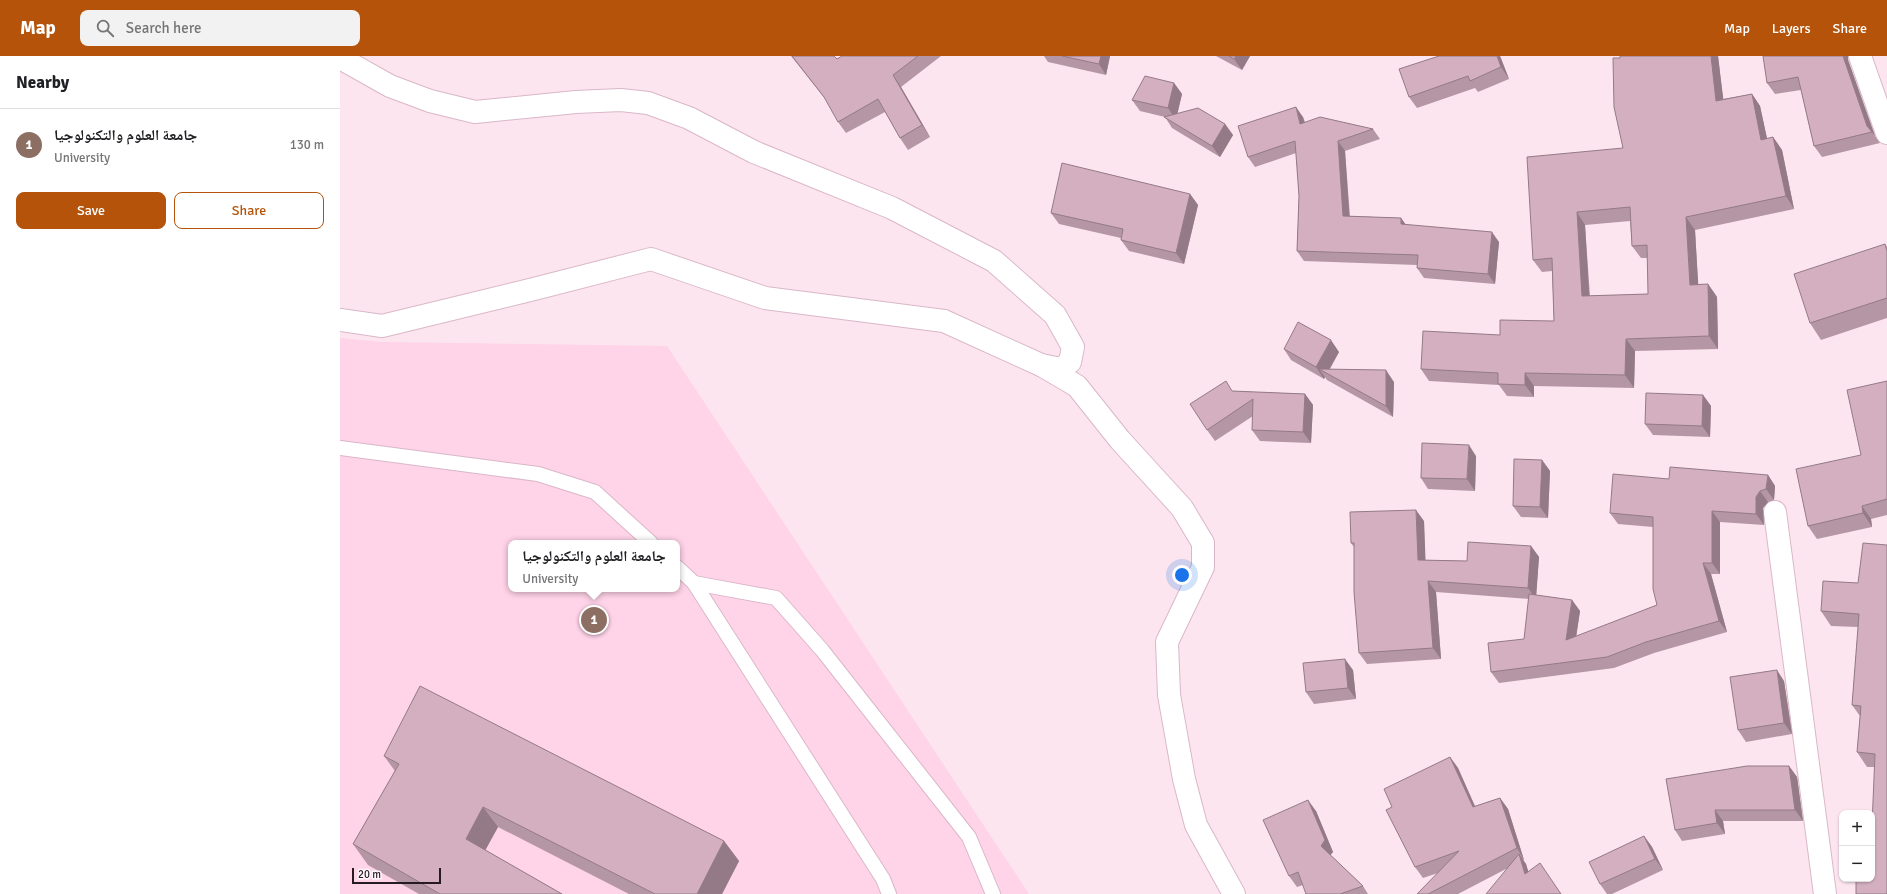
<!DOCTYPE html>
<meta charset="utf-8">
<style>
body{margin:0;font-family:Signika,"Noto Naskh Arabic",sans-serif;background:#f2f2f2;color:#202124}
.controls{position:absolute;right:12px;bottom:12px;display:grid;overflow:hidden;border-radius:8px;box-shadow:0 1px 3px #0004}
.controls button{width:36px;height:36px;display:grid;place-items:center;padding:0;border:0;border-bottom:1px solid #e0e0e0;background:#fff;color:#202124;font:20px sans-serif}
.scale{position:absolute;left:12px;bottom:10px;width:89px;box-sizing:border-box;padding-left:4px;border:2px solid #271b21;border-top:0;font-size:11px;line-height:14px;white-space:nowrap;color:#271b21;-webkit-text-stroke:3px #fff7fb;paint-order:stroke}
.you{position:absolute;left:842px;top:519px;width:14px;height:14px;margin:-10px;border:3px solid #fff;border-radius:50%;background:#1a73e8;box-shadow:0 0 0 6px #1a73e833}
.badge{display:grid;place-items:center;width:26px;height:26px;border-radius:50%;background:#b45309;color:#fff;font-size:13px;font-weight:700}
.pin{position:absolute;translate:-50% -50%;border:2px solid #fff;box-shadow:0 1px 4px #0006}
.popup{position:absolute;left:168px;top:484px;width:172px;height:52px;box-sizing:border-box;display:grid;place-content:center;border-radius:8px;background:#fff;filter:drop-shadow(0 1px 3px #0005);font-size:13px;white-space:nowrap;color:#757577}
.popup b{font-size:15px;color:#202124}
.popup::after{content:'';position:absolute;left:50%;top:100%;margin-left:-8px;border:8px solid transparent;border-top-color:#fff}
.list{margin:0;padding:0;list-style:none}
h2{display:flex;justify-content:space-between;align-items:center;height:52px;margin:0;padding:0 16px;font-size:17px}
h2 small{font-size:13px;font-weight:400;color:#757577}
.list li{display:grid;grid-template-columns:26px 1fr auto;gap:12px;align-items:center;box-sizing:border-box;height:72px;padding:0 16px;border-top:1px solid #e0e0e0}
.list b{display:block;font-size:15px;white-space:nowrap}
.list p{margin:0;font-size:13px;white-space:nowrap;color:#757577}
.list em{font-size:13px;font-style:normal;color:#757577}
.actions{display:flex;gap:8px;padding:12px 16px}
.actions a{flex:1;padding:9px 0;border:1px solid #b45309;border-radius:8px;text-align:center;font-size:14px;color:#b45309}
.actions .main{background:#b45309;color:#fff}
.icon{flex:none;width:22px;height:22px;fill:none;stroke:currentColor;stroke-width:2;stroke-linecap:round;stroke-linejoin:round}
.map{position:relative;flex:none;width:1547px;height:838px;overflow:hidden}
header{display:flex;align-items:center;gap:24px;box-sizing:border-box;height:56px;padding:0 20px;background:#b45309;color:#fff}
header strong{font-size:19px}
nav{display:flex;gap:22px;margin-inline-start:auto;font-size:14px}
.search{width:280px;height:36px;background:#f2f2f2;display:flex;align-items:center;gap:10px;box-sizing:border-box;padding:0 14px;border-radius:8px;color:#757577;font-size:15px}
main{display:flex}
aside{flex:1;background:#fff}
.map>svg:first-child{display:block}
</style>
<header>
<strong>Map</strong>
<div class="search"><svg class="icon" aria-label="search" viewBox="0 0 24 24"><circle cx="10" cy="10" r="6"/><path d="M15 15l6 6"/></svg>Search here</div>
<nav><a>Map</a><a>Layers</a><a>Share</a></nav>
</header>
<main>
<aside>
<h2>Nearby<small></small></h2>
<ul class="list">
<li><span class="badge" style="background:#8d6e63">1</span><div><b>جامعة العلوم والتكنولوجيا</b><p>University</p></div><em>130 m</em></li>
</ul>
<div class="actions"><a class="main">Save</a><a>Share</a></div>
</aside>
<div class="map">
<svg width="1547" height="838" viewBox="0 0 1547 838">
<rect width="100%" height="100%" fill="#fce5ef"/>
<path fill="#ffd3e8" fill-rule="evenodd" d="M 0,282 L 42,286 L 327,290 L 689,838 L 0,838 ZM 171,487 L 337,487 L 337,533 L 171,533 Z"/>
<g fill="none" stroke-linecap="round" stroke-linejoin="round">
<g stroke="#dab7c8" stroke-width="16">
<g id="service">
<path d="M 0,392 L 198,418 L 255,436 L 311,487"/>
<path d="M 337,511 L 354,527 L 543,823 L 549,838"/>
<path d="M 354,527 L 436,542 L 482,594 L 629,781 L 653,838"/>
</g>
</g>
<g stroke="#dab7c8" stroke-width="24">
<g id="minor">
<path d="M 1520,0 L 1547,77"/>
<path d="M 0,2 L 50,30 L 90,45 L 135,56 L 236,46 L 281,44 L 308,47 L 349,62 L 414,96 L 552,152 L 654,205 L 715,259 L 733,291 L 730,306 L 721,313 L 701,309"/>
<path d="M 0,264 L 42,270 L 194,233 L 311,203 L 425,242 L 604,265 L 701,309 L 737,330 L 780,384 L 842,452 L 863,487 L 863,511 L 827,586 L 829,639 L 844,723 L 856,769 L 894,838"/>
<path d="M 1435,456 L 1485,838"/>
</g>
</g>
<use href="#service" stroke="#fff" stroke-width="14"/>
<use href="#minor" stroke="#fff" stroke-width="22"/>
</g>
<g fill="#b596a5" fill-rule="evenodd">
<path d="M 451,0 L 494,0 L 497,3 L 502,0 L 601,0 L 561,31 L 590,81 L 568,94 L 560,82 L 545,56 L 506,77 L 498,66 L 487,45 Z"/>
<path d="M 704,0 L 770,0 L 766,19 L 708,6 Z"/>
<path d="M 876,0 L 910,0 L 902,14 Z"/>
<path d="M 1099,0 L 1160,0 L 1169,23 L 1138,36 L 1135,32 L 1077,52 L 1069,41 Z"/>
<path d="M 1280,0 L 1378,0 L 1383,43 L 1412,38 L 1420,50 L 1427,83 L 1433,81 L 1442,94 L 1454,153 L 1355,174 L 1358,229 L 1368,228 L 1377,241 L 1378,293 L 1295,295 L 1294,332 L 1194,330 L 1194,341 L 1167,340 L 1159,329 L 1089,325 L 1081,313 L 1160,279 L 1214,265 L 1212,215 L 1202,216 L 1193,204 L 1283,92 ZM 1290,165 L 1292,190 L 1301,202 L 1308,202 L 1308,238 L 1250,240 L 1245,169 Z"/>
<path d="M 1423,0 L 1508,0 L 1508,4 L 1535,80 L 1540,87 L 1482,101 L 1474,90 L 1461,34 L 1435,38 L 1427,27 Z"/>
<path d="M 834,27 L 842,38 L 837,58 L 885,68 L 893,79 L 880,101 L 832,72 L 825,61 L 800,55 L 792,44 Z"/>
<path d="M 963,61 L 965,66 L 1033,73 L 1040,83 L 1005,95 L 1010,160 L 1061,162 L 1066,169 L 1159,186 L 1155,228 L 1084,222 L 1077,212 L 1077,209 L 964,205 L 957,195 L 959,140 L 956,97 L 915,111 L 908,101 Z"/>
<path d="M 850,138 L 858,149 L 844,208 L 789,195 L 781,184 L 781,182 L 719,168 L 711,157 Z"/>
<path d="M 1545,188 L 1547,191 L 1547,262 L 1481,284 L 1470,267 Z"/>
<path d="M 944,293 L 999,296 L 990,313 L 1054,326 L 1053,361 L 987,324 L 985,321 L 984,323 L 951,304 Z"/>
<path d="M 1547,325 L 1547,459 L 1531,463 L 1532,471 L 1477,483 L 1468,470 L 1521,399 Z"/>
<path d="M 893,335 L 965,338 L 973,349 L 971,387 L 920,385 L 912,374 L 913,360 L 875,385 L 867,374 Z"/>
<path d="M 1363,339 L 1371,350 L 1370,381 L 1313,379 L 1305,368 Z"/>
<path d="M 1136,400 L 1135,435 L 1088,433 L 1081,422 Z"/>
<path d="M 1202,404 L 1210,415 L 1208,462 L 1181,461 L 1173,450 Z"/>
<path d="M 1428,419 L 1435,430 L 1434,444 L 1428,446 L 1423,452 L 1424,469 L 1380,466 L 1380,518 L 1371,518 L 1387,576 L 1314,597 L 1274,612 L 1159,627 L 1151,616 L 1184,583 L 1189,543 L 1096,536 L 1101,603 L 1027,608 L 1019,597 L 1014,491 L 1011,487 L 1084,465 L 1085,504 L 1127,505 L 1191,490 L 1199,501 L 1196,539 L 1232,544 L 1240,555 L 1236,581 L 1317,549 L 1313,471 L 1278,468 L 1270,457 L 1329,423 Z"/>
<path d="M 1547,489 L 1532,823 L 1535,711 L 1527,711 L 1517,696 L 1520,660 L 1512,649 L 1518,571 L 1491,570 L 1481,555 L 1518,527 Z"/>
<path d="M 1013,614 L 1016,643 L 974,648 L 966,636 Z"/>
<path d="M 1444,625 L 1452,678 L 1406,686 L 1398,674 Z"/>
<path d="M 44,700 L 384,785 L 399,805 L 382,838 L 289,838 L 158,771 L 145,794 L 222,838 L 79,838 L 28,809 L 13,788 L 55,715 Z"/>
<path d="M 1110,701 L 1118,712 L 1135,750 L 1160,742 L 1168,753 L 1184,804 L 1183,804 L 1186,808 L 1188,815 L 1222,838 L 1166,813 L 1118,838 L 1077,838 L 1098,817 L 1083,822 L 1075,811 L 1052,751 Z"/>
<path d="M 1449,710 L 1457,721 L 1463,765 L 1383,765 L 1385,778 L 1342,785 L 1335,774 Z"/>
<path d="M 976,755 L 993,796 L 990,799 L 1023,830 L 1028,838 L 966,838 L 963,829 L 957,831 L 949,820 Z"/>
<path d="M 1304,780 L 1312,791 L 1323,814 L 1272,838 L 1267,838 L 1260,828 Z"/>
</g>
<g fill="#947a86">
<path d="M 761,0 L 770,0 L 766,19 L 759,8 Z"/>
<path d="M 896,0 L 910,0 L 902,14 L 894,3 Z"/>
<path d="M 1157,0 L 1160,0 L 1169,23 L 1161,11 Z"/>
<path d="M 1371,0 L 1378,0 L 1385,57 L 1376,45 Z"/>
<path d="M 1503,0 L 1508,0 L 1508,4 L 1535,80 L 1527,70 Z"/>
<path d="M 553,19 L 561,31 L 590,81 L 582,69 Z"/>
<path d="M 834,27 L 842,38 L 836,64 L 828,52 Z"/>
<path d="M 1412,38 L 1420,50 L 1430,96 L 1421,84 Z"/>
<path d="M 956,51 L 963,61 L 967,78 L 960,68 Z"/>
<path d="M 885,68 L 893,79 L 880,101 L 872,90 Z"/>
<path d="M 1433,81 L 1442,94 L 1454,153 L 1446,140 Z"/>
<path d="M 998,85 L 1005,95 L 1010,170 L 1003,160 Z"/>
<path d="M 850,138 L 858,149 L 844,208 L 836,197 Z"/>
<path d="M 1237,156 L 1245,169 L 1250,253 L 1242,240 Z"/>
<path d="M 1346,161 L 1355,174 L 1359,241 L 1350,229 Z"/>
<path d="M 1061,162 L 1068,172 L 1061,168 Z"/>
<path d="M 1152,176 L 1159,186 L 1155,228 L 1148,218 Z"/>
<path d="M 1368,228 L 1377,241 L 1378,293 L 1369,280 Z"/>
<path d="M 1286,283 L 1295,295 L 1294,332 L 1285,319 Z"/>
<path d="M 991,284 L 999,296 L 987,317 L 979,313 L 985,321 L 984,323 L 976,311 Z"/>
<path d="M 1046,314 L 1054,326 L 1053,361 L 1046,350 Z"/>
<path d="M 1185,317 L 1194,330 L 1194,341 L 1185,329 Z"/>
<path d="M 965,338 L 973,349 L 971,387 L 963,376 Z"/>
<path d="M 1363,339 L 1371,350 L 1370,381 L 1362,370 Z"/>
<path d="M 1129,389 L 1136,400 L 1135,435 L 1127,423 Z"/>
<path d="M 1202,404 L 1210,415 L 1208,462 L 1200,451 Z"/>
<path d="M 1428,419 L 1435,430 L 1434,444 L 1426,433 Z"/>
<path d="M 1420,435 L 1428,446 L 1423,452 L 1424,469 L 1416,458 L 1416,441 Z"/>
<path d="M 1522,450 L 1531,463 L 1532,471 L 1523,457 Z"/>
<path d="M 1076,454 L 1084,465 L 1086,516 L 1078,504 Z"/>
<path d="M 1372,455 L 1380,466 L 1380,518 L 1372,507 Z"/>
<path d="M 1191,490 L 1199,501 L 1196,543 L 1188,532 Z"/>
<path d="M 1363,507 L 1371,518 L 1387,576 L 1379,565 Z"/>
<path d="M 1088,525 L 1096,536 L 1101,603 L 1093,592 Z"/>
<path d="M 1232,544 L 1240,555 L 1234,595 L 1226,584 Z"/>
<path d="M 1005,603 L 1013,614 L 1016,643 L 1008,632 Z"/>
<path d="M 1437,614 L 1444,625 L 1452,678 L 1444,667 Z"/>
<path d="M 1110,701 L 1118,712 L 1140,762 L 1133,751 Z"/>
<path d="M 1449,710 L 1457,721 L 1463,765 L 1455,754 Z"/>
<path d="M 1160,742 L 1168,753 L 1184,804 L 1177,792 Z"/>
<path d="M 968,744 L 976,755 L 993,796 L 989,801 L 981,790 Z"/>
<path d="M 143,751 L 158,771 L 140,804 L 126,783 Z"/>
<path d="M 1375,754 L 1383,765 L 1385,778 L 1377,767 Z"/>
<path d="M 1304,780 L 1312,791 L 1323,814 L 1315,803 Z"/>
<path d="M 384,785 L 399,805 L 382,838 L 357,838 Z"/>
<path d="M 1179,798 L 1186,808 L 1192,828 L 1185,818 Z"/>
</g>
<g fill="#d3afc0" stroke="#947a86" fill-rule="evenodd">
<path d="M 452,0 L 494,0 L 497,3 L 502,0 L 578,0 L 553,19 L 582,69 L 560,82 L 538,43 L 498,66 L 484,41 Z"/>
<path d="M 722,0 L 761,0 L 759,8 Z"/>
<path d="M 889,0 L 896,0 L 894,3 Z"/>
<path d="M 1099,0 L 1157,0 L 1161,11 L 1130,25 L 1128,20 L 1069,41 L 1059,13 Z"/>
<path d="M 1280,0 L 1371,0 L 1376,45 L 1412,38 L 1421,84 L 1433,81 L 1446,140 L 1346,161 L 1350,229 L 1368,228 L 1369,280 L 1286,283 L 1285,319 L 1185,317 L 1185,329 L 1158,328 L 1158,317 L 1081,313 L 1083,275 L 1160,279 L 1160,264 L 1214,265 L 1212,202 L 1193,204 L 1187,101 L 1283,92 L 1274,51 L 1273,2 L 1280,2 ZM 1290,151 L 1292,190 L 1307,189 L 1308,238 L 1242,240 L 1237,156 Z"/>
<path d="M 1423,0 L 1503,0 L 1527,70 L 1532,76 L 1474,90 L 1458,21 L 1427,27 Z"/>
<path d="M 805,20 L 834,27 L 828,52 L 792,44 Z"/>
<path d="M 956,51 L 960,68 L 980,61 L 1033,73 L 998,85 L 1003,160 L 1061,162 L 1061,168 L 1152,176 L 1148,218 L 1077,212 L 1078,199 L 957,195 L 959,140 L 955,85 L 908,101 L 898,70 Z"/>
<path d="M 858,52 L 885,68 L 872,90 L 824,61 Z"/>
<path d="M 722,107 L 850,138 L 836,197 L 781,184 L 783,173 L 711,157 Z"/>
<path d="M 1545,188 L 1547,195 L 1547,242 L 1470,267 L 1454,218 Z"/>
<path d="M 958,266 L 991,284 L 976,311 L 944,293 Z"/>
<path d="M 979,313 L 1046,314 L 1046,350 Z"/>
<path d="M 886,325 L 892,335 L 965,338 L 963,376 L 912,374 L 913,343 L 867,374 L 850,348 Z"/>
<path d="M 1547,325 L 1547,443 L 1522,450 L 1523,457 L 1468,470 L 1456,413 L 1521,399 L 1507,334 Z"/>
<path d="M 1306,337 L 1363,339 L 1362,370 L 1305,368 Z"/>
<path d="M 1082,387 L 1129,389 L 1127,423 L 1081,422 Z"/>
<path d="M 1174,403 L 1202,404 L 1200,451 L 1173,450 Z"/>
<path d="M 1330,411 L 1428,419 L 1426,433 L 1420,435 L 1416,441 L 1416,458 L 1372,455 L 1372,507 L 1363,507 L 1379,565 L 1306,586 L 1267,601 L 1151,616 L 1148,587 L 1184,583 L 1189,538 L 1232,544 L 1226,584 L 1317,549 L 1313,533 L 1313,461 L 1270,457 L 1273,418 L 1329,423 Z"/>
<path d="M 1076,454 L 1078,504 L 1127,505 L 1128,486 L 1191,490 L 1188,532 L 1088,525 L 1093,592 L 1019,597 L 1014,536 L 1014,487 L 1011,487 L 1010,456 Z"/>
<path d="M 1523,487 L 1547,489 L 1547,838 L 1516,838 L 1516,823 L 1532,823 L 1532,769 L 1535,698 L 1517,696 L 1521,650 L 1512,649 L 1519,558 L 1481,555 L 1483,525 L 1518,527 Z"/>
<path d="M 1005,603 L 1008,632 L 966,636 L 963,607 Z"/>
<path d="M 1437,614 L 1444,667 L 1398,674 L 1390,621 Z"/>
<path d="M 80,630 L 384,785 L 357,838 L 315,838 L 143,751 L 126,783 L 222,838 L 100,838 L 13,788 L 59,708 L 44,700 Z"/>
<path d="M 1110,701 L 1133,751 L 1160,742 L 1177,792 L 1088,838 L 1077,838 L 1119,795 L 1075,811 L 1046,754 L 1052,751 L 1044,733 Z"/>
<path d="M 1407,710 L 1449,710 L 1455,754 L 1375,754 L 1377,767 L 1335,774 L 1326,723 Z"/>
<path d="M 968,744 L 985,784 L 981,790 L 1023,830 L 1000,838 L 966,838 L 958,816 L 949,820 L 923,764 Z"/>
<path d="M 1304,780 L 1315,803 L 1260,828 L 1249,806 Z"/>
<path d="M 1179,798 L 1185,818 L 1200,807 L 1221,838 L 1146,838 Z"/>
</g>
</svg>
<div class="controls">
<button>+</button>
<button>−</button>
</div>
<div class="scale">20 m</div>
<div class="you"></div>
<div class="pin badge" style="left:254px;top:564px;background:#8d6e63">1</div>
<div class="popup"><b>جامعة العلوم والتكنولوجيا</b>University</div>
</div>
</main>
